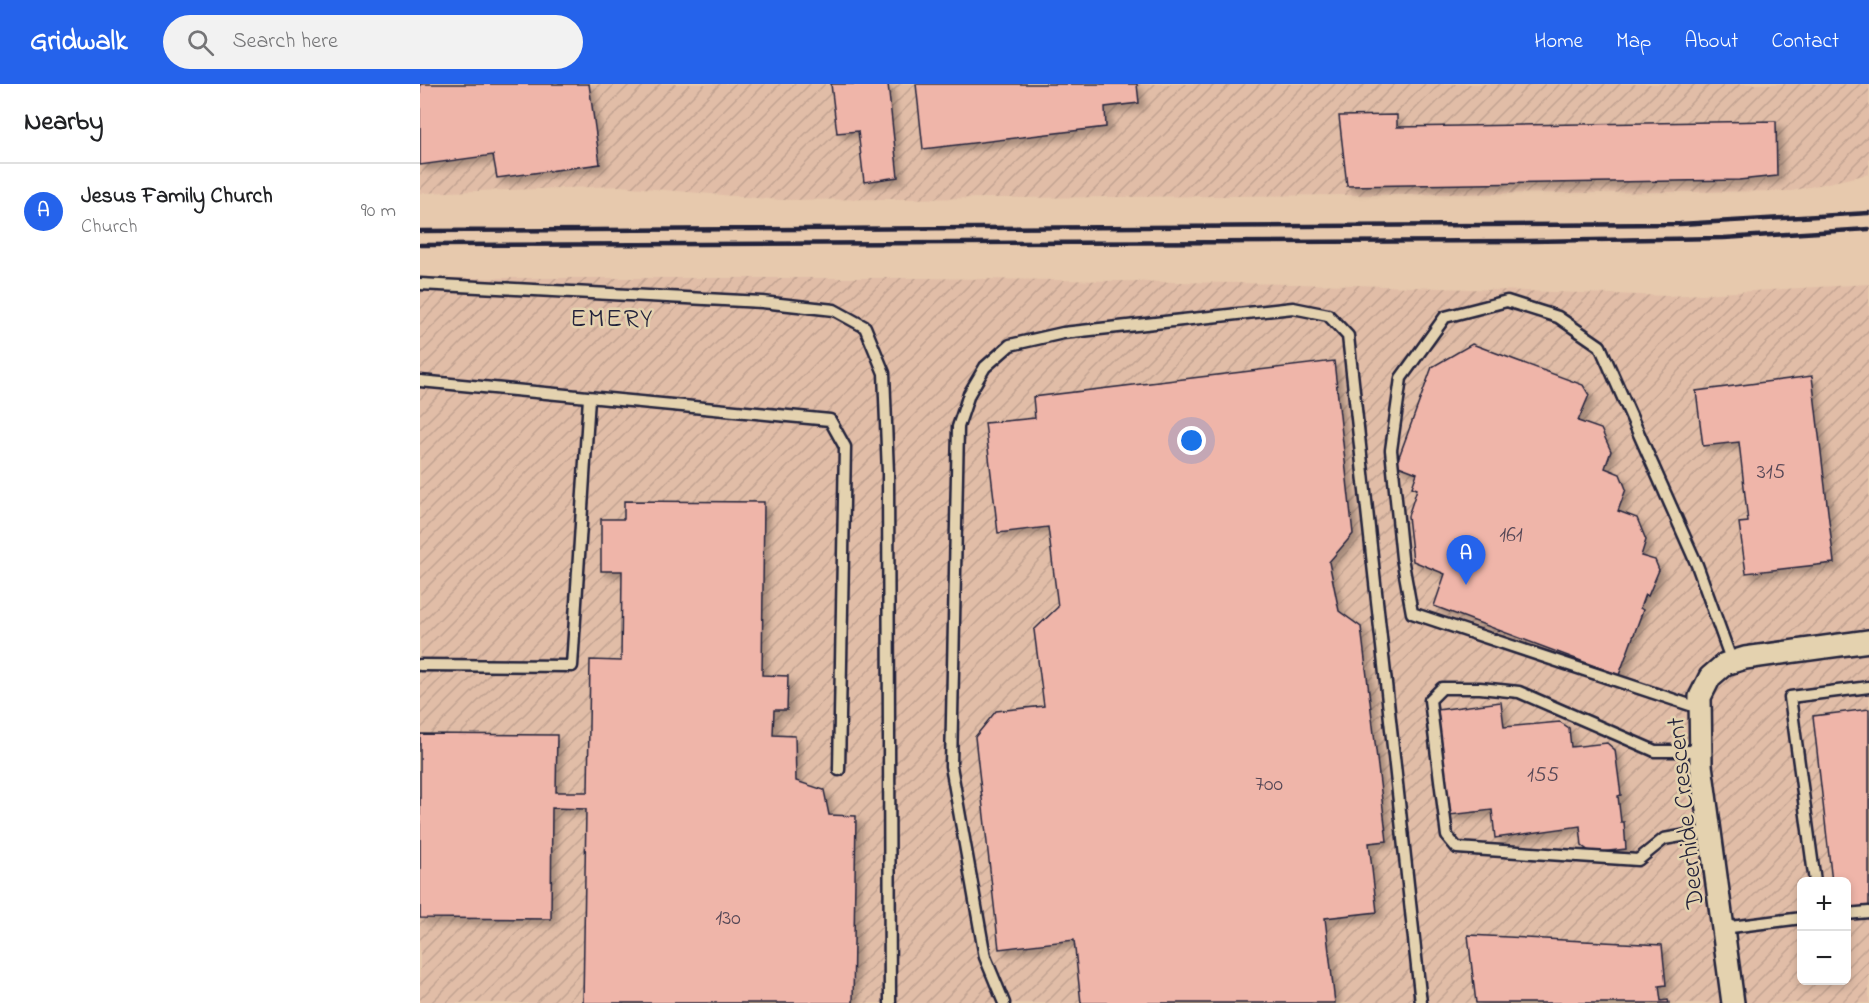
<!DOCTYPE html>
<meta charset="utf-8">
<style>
body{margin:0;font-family:"Indie Flower",sans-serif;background:#f2f2f2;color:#202124}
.controls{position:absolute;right:18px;bottom:18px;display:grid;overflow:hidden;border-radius:9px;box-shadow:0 3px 9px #0003}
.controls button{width:54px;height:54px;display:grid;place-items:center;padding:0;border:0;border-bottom:2px solid #e0e0e0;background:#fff;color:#202124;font:30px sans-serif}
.you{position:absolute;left:772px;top:357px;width:21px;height:21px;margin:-15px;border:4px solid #fff;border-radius:50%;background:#1a73e8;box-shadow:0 0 0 9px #1a73e833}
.badge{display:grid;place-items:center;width:39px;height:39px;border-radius:50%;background:#2563eb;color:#fff;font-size:20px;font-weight:700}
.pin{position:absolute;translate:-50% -50px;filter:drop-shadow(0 2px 3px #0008)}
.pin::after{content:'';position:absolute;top:32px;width:21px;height:18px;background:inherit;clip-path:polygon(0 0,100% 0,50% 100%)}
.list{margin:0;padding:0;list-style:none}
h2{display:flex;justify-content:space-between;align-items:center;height:78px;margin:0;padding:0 24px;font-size:26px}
h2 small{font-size:20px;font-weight:400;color:#757577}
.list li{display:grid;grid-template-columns:39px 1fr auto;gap:18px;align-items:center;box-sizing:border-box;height:96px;padding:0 24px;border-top:2px solid #e0e0e0}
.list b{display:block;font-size:22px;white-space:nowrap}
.list p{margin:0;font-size:20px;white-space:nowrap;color:#757577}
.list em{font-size:20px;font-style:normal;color:#757577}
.icon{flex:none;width:33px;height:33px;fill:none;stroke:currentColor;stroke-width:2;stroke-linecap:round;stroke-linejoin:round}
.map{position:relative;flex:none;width:1449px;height:919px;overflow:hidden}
header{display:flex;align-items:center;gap:36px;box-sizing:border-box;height:84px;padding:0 30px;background:#2563eb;color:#fff}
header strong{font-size:28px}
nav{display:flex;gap:33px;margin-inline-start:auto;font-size:21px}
.search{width:420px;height:54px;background:#f2f2f2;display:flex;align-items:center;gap:15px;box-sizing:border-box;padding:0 21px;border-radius:33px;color:#757577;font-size:22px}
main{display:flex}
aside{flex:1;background:#fff}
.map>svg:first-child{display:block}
</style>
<header>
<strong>Gridwalk</strong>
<div class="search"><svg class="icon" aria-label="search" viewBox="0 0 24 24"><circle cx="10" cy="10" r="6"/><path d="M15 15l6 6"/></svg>Search here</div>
<nav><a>Home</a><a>Map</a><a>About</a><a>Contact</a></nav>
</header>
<main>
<aside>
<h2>Nearby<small></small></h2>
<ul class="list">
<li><span class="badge">A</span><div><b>Jesus Family Church</b><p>Church</p></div><em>90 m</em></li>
</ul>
</aside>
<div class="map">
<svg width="1449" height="919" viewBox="0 0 1449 919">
<defs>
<pattern id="industrial-furrows" width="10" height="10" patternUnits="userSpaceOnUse" patternTransform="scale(1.5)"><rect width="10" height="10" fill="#e1bda7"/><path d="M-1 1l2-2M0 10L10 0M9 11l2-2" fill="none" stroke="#c1a291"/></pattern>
<filter id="shadow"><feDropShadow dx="5.5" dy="5.5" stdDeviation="3" flood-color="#0004"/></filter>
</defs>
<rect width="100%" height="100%" fill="#e7c9ad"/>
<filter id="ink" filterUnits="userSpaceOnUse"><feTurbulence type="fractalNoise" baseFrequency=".0167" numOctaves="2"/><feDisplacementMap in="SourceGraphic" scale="12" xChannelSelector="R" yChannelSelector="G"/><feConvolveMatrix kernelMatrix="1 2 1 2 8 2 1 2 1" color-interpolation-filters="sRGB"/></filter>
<g filter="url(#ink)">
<g fill="url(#industrial-furrows)" fill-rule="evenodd">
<path d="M 0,0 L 1449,0 L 1449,90 L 1371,107 L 360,116 L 200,102 L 0,109 Z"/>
<path d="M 0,194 L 505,194 L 935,201 L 1248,212 L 1449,200 L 1449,919 L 0,919 ZM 1382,798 L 1426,798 L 1426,896 L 1382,896 Z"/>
</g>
<g fill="#efb5a9" stroke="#22223b" stroke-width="1.5" filter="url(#shadow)">
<path d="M 0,0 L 169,0 L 180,80 L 77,94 L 73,71 L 0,81 Z"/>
<path d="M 411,0 L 468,0 L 478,93 L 444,98 L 438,47 L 417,49 Z"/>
<path d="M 496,0 L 717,0 L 719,19 L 685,23 L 686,43 L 503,65 Z"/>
<path d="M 977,31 L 977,43 L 1356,37 L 1357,92 L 1319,96 L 927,102 L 919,32 Z"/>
<path d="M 1052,260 L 1163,301 L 1169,311 L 1158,337 L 1181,345 L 1191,367 L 1185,384 L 1200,390 L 1206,405 L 1198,427 L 1217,434 L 1226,456 L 1221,472 L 1235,476 L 1239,486 L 1228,512 L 1225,510 L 1220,524 L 1223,526 L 1199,591 L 1014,522 L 1025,490 L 993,477 L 988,432 L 997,405 L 992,403 L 997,389 L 976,381 L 1012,283 Z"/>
<path d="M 914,277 L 933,450 L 909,478 L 919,527 L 941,543 L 967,757 L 949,759 L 957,828 L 905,834 L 915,919 L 661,919 L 654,856 L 579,865 L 555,653 L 576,627 L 624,622 L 614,546 L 638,523 L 628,443 L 578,449 L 565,339 L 615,334 L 613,313 Z"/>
<path d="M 1392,292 L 1414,479 L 1326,489 L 1319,439 L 1328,438 L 1319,358 L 1283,362 L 1276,307 Z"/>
<path d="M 204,417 L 344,418 L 342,591 L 368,592 L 367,626 L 354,626 L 353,651 L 375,652 L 376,697 L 404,706 L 409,731 L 436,732 L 433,919 L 163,919 L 166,725 L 132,724 L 131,835 L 0,834 L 0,650 L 137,651 L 136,708 L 168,708 L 170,576 L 201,577 L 202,487 L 181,487 L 181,435 L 204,435 Z"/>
<path d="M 1081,618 L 1084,643 L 1140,638 L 1149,644 L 1151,663 L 1187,659 L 1195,666 L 1201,711 L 1198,712 L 1201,738 L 1204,738 L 1206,765 L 1172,769 L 1162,762 L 1160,742 L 1075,754 L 1072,726 L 1030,731 L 1017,626 Z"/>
<path d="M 1449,625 L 1449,822 L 1426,825 L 1426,798 L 1412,798 L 1393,632 Z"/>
<path d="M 1048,851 L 1242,861 L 1246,901 L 1239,902 L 1241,917 L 1248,916 L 1249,919 L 1056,919 Z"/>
</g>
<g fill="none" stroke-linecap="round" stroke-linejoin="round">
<g stroke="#22223b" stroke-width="15">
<g id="service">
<path d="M 0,200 L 342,218 L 414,226 L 445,243 L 464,289 L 468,389 L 470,919"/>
<path d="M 0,297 L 410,336 L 425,363 L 419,686"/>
<path d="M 0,581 L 152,582 L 169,314"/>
<path d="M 1279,624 L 992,529 L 982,474 L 971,366 L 981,294 L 1025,233 L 1087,217 L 1138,233 L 1180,262 L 1277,481 L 1312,578"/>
<path d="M 1280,667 L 1235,667 L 1099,608 L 1060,604 L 1022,604 L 1010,616 L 1027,752 L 1037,764 L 1218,776 L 1244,755 L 1290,747"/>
<path d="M 1395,798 L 1370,613 L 1449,603"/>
<path d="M 1426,830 L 1449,828"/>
<path d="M 1303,844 L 1382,834"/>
<path d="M 584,919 L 565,873 L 531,682 L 538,343 L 549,310 L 565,283 L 590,261 L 643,249 L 873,224 L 908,231 L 928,252 L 1001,919"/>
</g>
</g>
<g stroke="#22223b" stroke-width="26">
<path id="minor" d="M 1313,919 L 1281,681 L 1280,613 L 1290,593 L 1305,580 L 1325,574 L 1449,557"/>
</g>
<use href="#service" stroke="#e4d2af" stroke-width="10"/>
<use href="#minor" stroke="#e4d2af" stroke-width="21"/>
<g stroke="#22223b" stroke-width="4.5">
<path d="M 0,147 L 1260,140 L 1449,129"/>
<path d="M 0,161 L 1109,157 L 1304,154 L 1449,145"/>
</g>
</g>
</g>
<g text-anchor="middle" stroke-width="5" stroke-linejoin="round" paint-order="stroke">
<g font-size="22" fill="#554756">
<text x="1351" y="394">315</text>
<text x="1091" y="457">161</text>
<text x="1123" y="697">155</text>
<text x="849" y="706">700</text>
<text x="308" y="840">130</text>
</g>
<g font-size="26" fill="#22223b" stroke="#e4d2af">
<text transform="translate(1264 729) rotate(-96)" y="9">Deerhide Crescent</text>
</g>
<g font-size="27" letter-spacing="1.5" fill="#22223b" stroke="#e4d2af">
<text x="192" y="242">EMERY</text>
</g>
</g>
</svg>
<div class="controls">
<button>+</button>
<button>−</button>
</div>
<div class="you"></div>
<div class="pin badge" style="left:1046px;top:501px">A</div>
</div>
</main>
